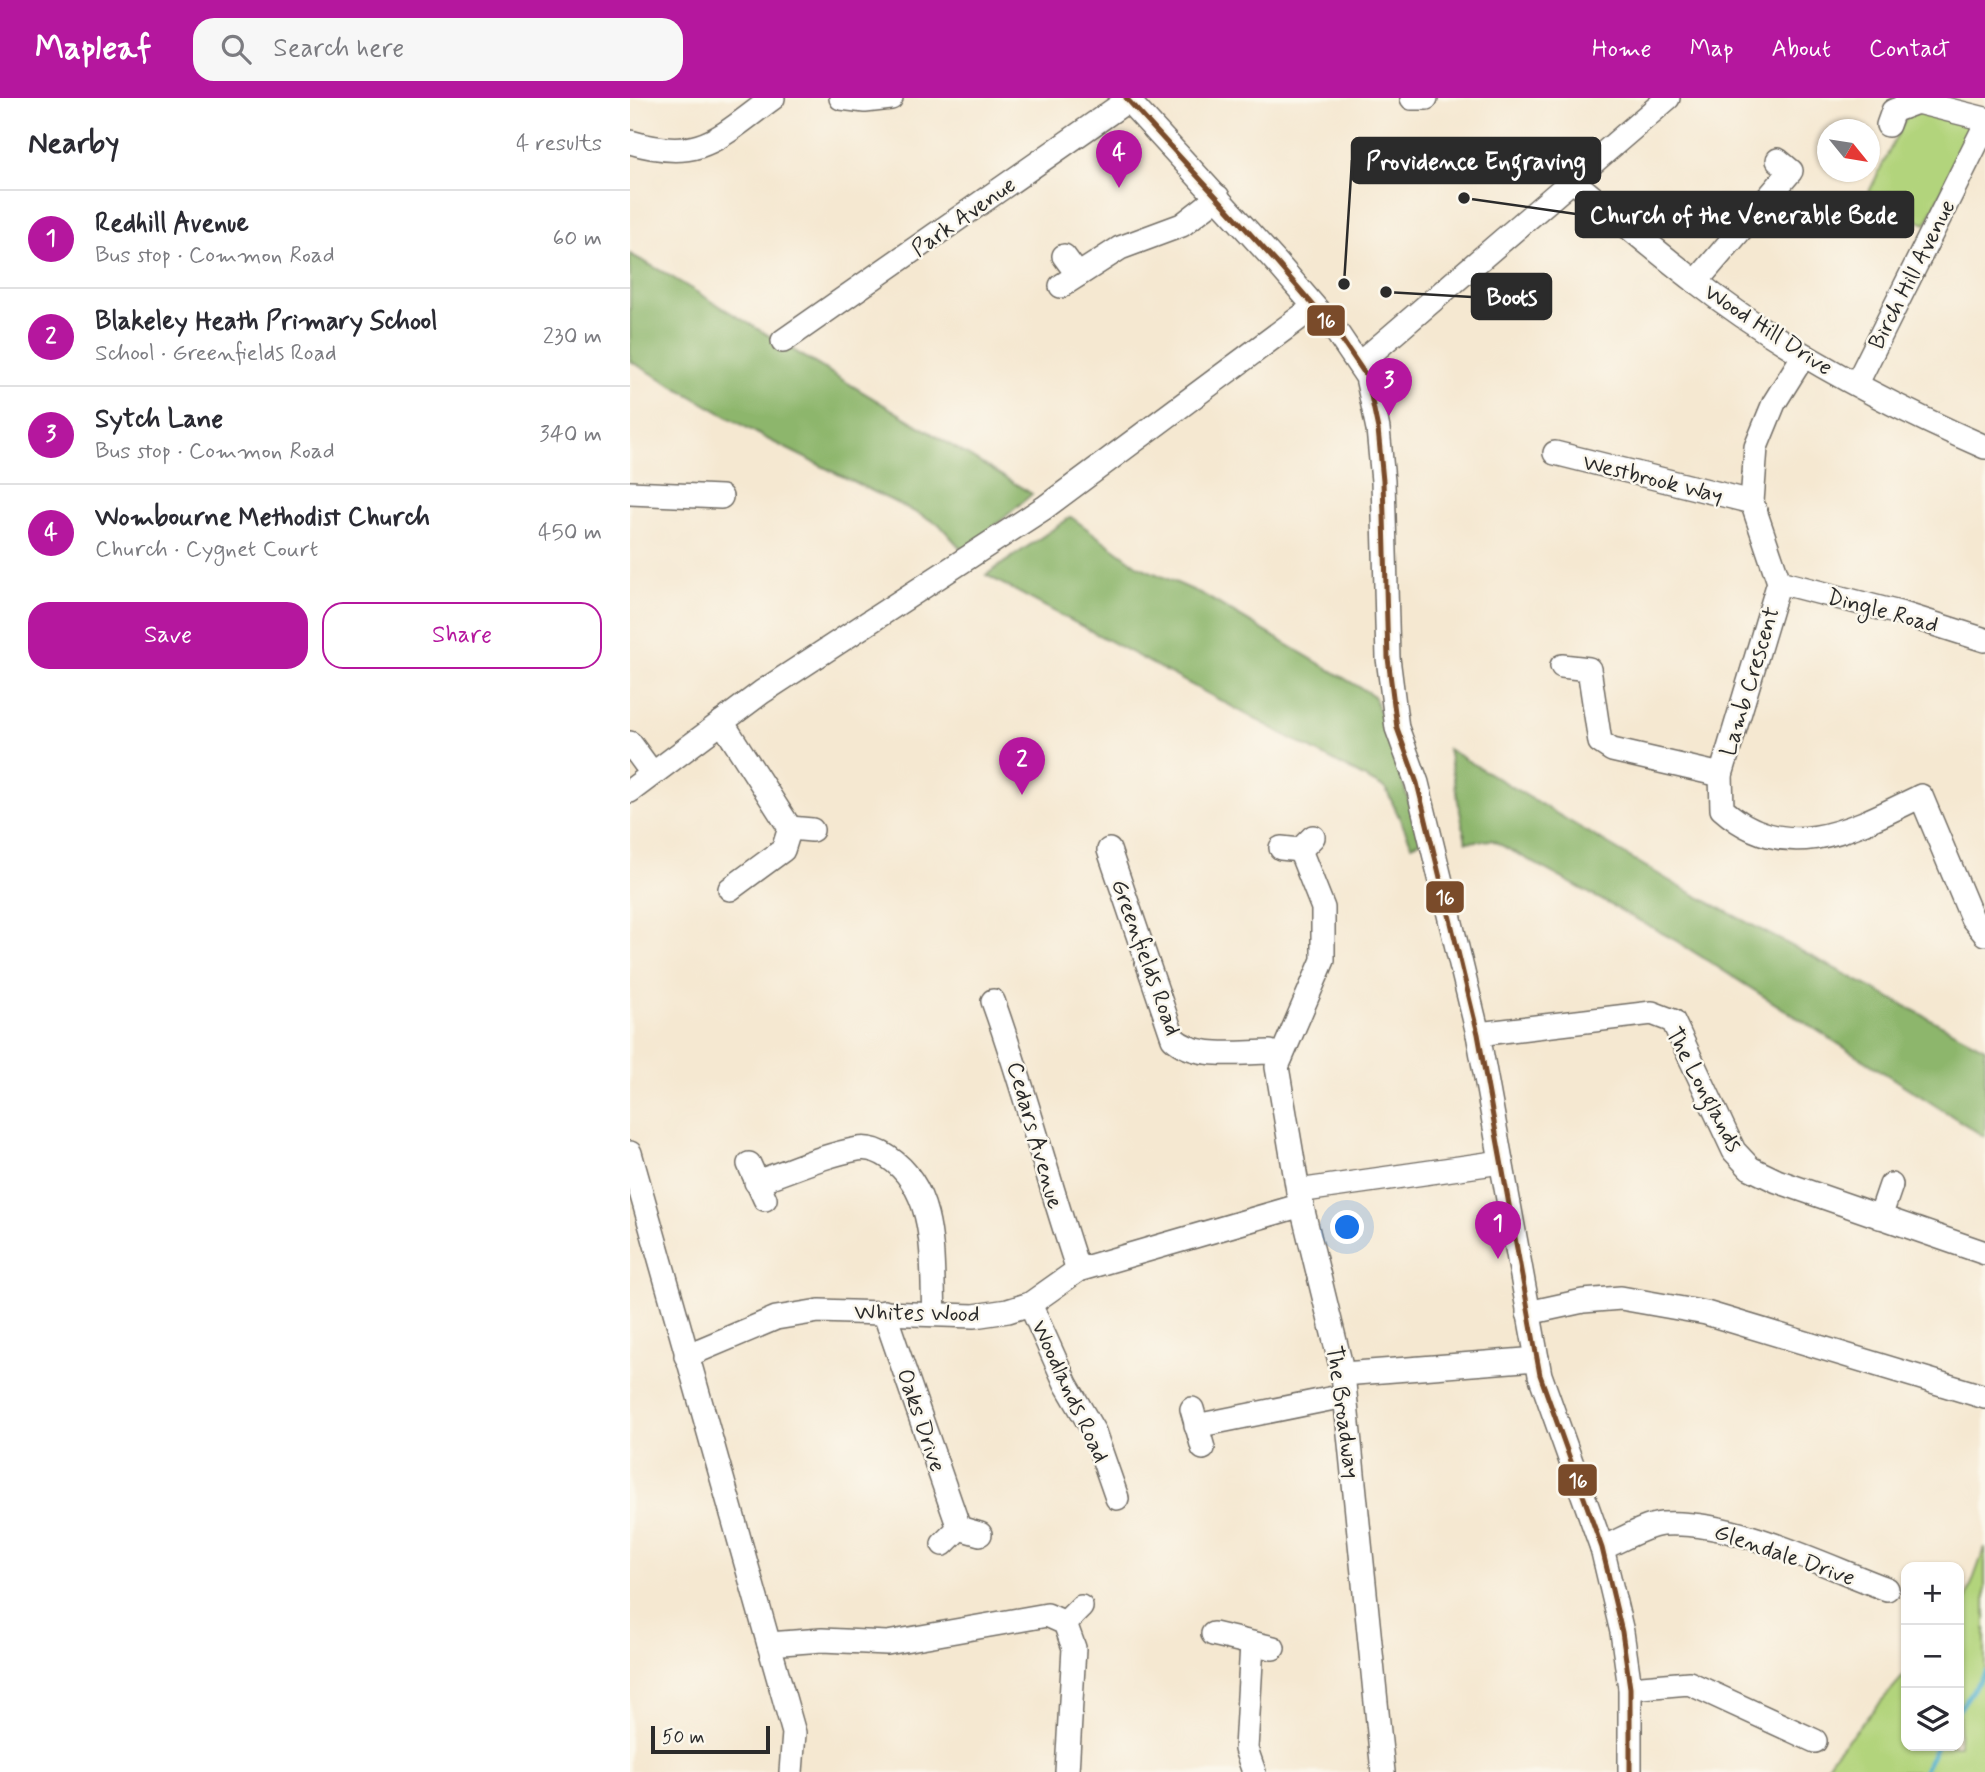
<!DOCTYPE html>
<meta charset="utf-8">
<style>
body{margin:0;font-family:Mynerve,sans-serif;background:#f7f7f7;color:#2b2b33}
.controls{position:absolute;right:21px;bottom:21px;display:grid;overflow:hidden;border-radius:14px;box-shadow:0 2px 5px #0004}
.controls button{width:63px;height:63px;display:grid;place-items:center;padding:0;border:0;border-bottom:2px solid #e1e1e2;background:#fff;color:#2b2b33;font:35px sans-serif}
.compass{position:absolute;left:1187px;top:21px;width:63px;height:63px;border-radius:50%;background:#fff;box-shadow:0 2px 5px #0004;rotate:120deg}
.scale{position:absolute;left:21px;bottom:18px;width:119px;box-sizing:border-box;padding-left:7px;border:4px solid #2b2b2b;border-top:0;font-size:19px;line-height:24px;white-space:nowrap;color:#2b2b2b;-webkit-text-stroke:5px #fbf7ec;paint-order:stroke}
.you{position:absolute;left:718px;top:1130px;width:24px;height:24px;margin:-18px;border:5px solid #fff;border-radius:50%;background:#1a73e8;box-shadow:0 0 0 10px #1a73e833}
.badge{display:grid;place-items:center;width:46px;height:46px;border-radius:50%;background:#b5179e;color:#fff;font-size:23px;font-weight:700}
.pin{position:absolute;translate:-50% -58px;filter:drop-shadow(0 2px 4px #0008)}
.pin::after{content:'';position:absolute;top:37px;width:24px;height:21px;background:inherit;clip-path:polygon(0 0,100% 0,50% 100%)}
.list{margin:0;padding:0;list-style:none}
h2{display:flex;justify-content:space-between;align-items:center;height:91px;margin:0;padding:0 28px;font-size:30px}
h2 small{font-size:23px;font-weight:400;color:#7c7c81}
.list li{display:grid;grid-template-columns:46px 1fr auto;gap:21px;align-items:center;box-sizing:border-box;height:98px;padding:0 28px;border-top:2px solid #e1e1e2}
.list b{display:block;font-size:26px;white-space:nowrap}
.list p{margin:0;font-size:23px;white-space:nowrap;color:#7c7c81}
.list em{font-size:23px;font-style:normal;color:#7c7c81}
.actions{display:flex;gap:14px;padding:21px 28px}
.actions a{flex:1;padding:16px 0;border:2px solid #b5179e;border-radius:21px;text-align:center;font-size:24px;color:#b5179e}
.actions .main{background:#b5179e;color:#fff}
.icon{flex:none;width:38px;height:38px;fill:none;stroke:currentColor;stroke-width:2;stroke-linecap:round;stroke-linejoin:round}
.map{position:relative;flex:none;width:1355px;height:1674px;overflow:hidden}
header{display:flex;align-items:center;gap:42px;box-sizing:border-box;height:98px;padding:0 35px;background:#b5179e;color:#fff}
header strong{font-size:33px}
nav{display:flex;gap:38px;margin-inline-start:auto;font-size:24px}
.search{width:490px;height:63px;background:#f7f7f7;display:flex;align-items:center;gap:18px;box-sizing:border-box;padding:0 24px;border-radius:21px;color:#7c7c81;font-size:26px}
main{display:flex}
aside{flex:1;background:#fff}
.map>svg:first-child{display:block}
</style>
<header>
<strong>Mapleaf</strong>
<div class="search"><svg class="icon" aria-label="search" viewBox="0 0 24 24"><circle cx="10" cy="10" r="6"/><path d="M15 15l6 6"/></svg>Search here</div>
<nav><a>Home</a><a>Map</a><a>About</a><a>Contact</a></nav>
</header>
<main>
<aside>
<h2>Nearby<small>4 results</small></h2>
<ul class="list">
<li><span class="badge">1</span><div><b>Redhill Avenue</b><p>Bus stop · Common Road</p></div><em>60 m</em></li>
<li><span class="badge">2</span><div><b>Blakeley Heath Primary School</b><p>School · Greenfields Road</p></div><em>230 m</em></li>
<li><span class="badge">3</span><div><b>Sytch Lane</b><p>Bus stop · Common Road</p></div><em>340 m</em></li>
<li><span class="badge">4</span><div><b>Wombourne Methodist Church</b><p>Church · Cygnet Court</p></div><em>450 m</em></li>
</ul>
<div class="actions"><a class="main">Save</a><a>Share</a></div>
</aside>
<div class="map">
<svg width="1355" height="1674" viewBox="0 0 1355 1674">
<rect width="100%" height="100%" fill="#fbf7ec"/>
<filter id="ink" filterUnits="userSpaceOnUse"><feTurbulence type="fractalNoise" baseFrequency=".0143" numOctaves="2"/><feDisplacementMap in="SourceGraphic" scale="14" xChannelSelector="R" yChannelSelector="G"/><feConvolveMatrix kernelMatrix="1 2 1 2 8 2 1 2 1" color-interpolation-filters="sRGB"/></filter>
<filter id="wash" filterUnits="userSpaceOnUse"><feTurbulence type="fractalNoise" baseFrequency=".00686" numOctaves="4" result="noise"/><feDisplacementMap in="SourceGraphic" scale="28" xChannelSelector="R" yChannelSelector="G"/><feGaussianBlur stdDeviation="1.57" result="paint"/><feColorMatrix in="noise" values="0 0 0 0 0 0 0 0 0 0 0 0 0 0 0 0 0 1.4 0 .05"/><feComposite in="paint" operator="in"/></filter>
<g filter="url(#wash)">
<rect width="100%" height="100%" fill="#f5e8d1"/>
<g fill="#b2d47c" stroke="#6e8054" stroke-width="2">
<path d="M 1286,12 L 1336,24 L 1341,34 L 1296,126 L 1236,100 L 1276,19 Z"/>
<path d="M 1355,1449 L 1355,1674 L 1193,1674 L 1203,1658 L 1276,1575 L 1276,1648 L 1329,1648 L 1329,1521 Z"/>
</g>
<g fill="#8db66c" stroke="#5c704c" stroke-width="2">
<path d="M 0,156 L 35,175 L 402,396 L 334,454 L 309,426 L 137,341 L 0,263 Z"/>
<path d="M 441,419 L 508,468 L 572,496 L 744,598 L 792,743 L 782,747 L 756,691 L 356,477 Z"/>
<path d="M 818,651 L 1050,789 L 1355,950 L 1355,1039 L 1045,842 L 862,742 L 836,744 Z"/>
</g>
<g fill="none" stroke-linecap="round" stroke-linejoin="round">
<g stroke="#4eafcd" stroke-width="4.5">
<path d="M 1329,1612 L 1355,1574"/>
<path d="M 1293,1674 L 1307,1648"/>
</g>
</g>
</g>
<g filter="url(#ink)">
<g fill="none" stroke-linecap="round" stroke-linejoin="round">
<g stroke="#726d65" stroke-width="26">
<g id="minor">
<path d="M 211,0 L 235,3 L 261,0"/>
<path d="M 496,0 L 647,165 L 708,236 L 737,279 L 748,331 L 753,383 L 758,560 L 767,630 L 787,685 L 848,936 L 910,1277 L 972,1450 L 992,1534 L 1000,1590 L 1000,1674"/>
<path d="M 782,0 L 796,0"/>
<path d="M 1258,27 L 1263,13 L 1287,4 L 1355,21"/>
<path d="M 0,44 C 71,65 88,40 143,0"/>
<path d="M 942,82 C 983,116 1023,151 1065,183 C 1152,251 1254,305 1355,349"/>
<path d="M 434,158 L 448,177"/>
<path d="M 1066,184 L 1161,73 L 1148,62"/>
<path d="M 431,188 L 490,150 L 552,127 L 588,99"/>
<path d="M 153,243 L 498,2"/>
<path d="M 1174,257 L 1144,305 L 1126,349 L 1122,404 L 1149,484 L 1091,677 L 1092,711 C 1157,769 1225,730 1291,698 L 1342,820 L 1355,836"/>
<path d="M 730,265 L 1038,0"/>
<path d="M 1227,285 L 1355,28"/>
<path d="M 925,355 L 1122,404"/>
<path d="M 0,395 L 91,399"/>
<path d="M 1149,484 L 1273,516 L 1355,542"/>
<path d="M 932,568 L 959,571 L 970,644 L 982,652 L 1091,677"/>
<path d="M 92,624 L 160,730 L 153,752 L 100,791"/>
<path d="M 0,645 L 22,675"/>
<path d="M 0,693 L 132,594 L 414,410 L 684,209"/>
<path d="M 160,730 L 182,732"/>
<path d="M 651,750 L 670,752 L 683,739"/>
<path d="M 479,752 L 543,940 C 566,962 610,954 640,954 L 651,959"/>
<path d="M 670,752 L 693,810 L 693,862 L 647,969 L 668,1093 L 713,1276 L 753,1674"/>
<path d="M 363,903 C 395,992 418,1083 448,1172"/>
<path d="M 848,936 L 1022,915 L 1043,923 L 1104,1053 L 1120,1070 L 1147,1083 L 1355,1155"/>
<path d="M 0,1055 L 164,1635 L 161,1674"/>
<path d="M 119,1066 L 135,1101"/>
<path d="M 126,1084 C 159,1073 194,1057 228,1051 C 239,1049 249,1053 258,1059 C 309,1093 301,1163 304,1216"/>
<path d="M 668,1093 L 871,1064"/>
<path d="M 1250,1119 L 1261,1087"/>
<path d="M 400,1206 L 436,1286 L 464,1334 L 487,1400"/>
<path d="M 254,1214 L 329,1430"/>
<path d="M 898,1215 L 953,1203 L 991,1200 L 1076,1215 L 1355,1299"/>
<path d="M 56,1258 L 146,1220 L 189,1213 L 344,1218 L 378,1213 L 400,1206 L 448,1172 L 672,1107"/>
<path d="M 713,1276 L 907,1261"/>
<path d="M 562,1311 L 573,1350"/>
<path d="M 566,1328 L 714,1298"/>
<path d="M 313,1446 L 329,1430 L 350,1436"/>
<path d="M 972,1450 C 990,1443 1013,1428 1032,1426 C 1102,1421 1192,1467 1257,1491"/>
<path d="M 435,1525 L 451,1509"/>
<path d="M 583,1536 L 643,1550"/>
<path d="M 139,1546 L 192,1542 L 257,1545 L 417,1517 L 435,1525 L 444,1550 L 437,1674"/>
<path d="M 622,1546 L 616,1651 L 624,1674"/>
<path d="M 1000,1590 L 1059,1585 L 1185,1643"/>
</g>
</g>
<use href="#minor" stroke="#fff" stroke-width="23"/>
<g stroke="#fbf7ec" stroke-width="10">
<path id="bus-1" d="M 496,0 L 647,165 L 708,236 L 737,279 L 748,331 L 753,383 L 758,560 L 767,630 L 787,685 L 848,936 L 910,1277 L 972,1450 L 992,1534 L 1000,1590 L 1000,1674"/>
</g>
<use href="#bus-1" stroke="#7a4b2a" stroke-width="5"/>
</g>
</g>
<g text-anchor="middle" stroke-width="5" stroke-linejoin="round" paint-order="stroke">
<g font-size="23" fill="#2b2b2b" stroke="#fbf7ec">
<text transform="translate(333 118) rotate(-35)" y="8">Park Avenue</text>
<text transform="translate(1281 176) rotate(-63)" y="8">Birch Hill Avenue</text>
<text transform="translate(1139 231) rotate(33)" y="8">Wood Hill Drive</text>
<text transform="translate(1023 380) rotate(14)" y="8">Westbrook Way</text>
<text transform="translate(1253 512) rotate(15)" y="8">Dingle Road</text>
<text transform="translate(1119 583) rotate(-73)" y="8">Lamb Crescent</text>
<text transform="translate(517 859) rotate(70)" y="8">Greenfields Road</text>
<text transform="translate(1075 991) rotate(62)" y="8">The Longlands</text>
<text transform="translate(406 1037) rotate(74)" y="8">Cedars Avenue</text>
<text transform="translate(287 1214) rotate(1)" y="8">Whites Wood</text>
<text transform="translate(441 1293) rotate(65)" y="8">Woodlands Road</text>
<text transform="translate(714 1314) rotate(82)" y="8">The Broadway</text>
<text transform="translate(292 1322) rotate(71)" y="8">Oaks Drive</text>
<text transform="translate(1155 1456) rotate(19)" y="8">Glendale Drive</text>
</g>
</g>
<path fill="none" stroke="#2b2b2b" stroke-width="2.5" d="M714 186L722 62M834 100L946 116M756 194L842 199"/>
<g fill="#2b2b2b" stroke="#fbf7ec" stroke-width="2.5">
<circle cx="714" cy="186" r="7"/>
<circle cx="834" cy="100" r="7"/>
<circle cx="756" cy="194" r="7"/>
</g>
<g fill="#2b2b2b" stroke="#2b2b2b" stroke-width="2.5">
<rect x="722" y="40" width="248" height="45" rx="7"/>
<rect x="946" y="94" width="337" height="45" rx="7"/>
<rect x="842" y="176" width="79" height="45" rx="7"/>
</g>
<g font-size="24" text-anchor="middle" font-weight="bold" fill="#fff">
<text x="846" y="71">Providence Engraving</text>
<text x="1114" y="125">Church of the Venerable Bede</text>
<text x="882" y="207">Boots</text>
</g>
<g stroke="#fbf7ec" stroke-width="2.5">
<rect x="676" y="206" width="40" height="33" rx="7" fill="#7a4b2a"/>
<rect x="795" y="782" width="40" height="34" rx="7" fill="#7a4b2a"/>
<rect x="927" y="1365" width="41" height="34" rx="7" fill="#7a4b2a"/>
</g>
<g font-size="19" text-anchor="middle" font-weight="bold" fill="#fff">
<text x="696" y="229">16</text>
<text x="815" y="806">16</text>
<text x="948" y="1389">16</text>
</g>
</svg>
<div class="controls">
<button>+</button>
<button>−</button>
<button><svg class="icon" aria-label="layers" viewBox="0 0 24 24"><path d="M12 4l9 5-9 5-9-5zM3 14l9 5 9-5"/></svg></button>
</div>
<svg class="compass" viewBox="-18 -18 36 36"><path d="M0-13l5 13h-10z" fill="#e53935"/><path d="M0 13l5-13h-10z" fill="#7c7c81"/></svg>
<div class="scale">50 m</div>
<div class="you"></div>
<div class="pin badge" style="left:868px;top:1161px">1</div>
<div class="pin badge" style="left:392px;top:697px">2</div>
<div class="pin badge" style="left:759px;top:318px">3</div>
<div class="pin badge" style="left:489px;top:90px">4</div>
</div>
</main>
